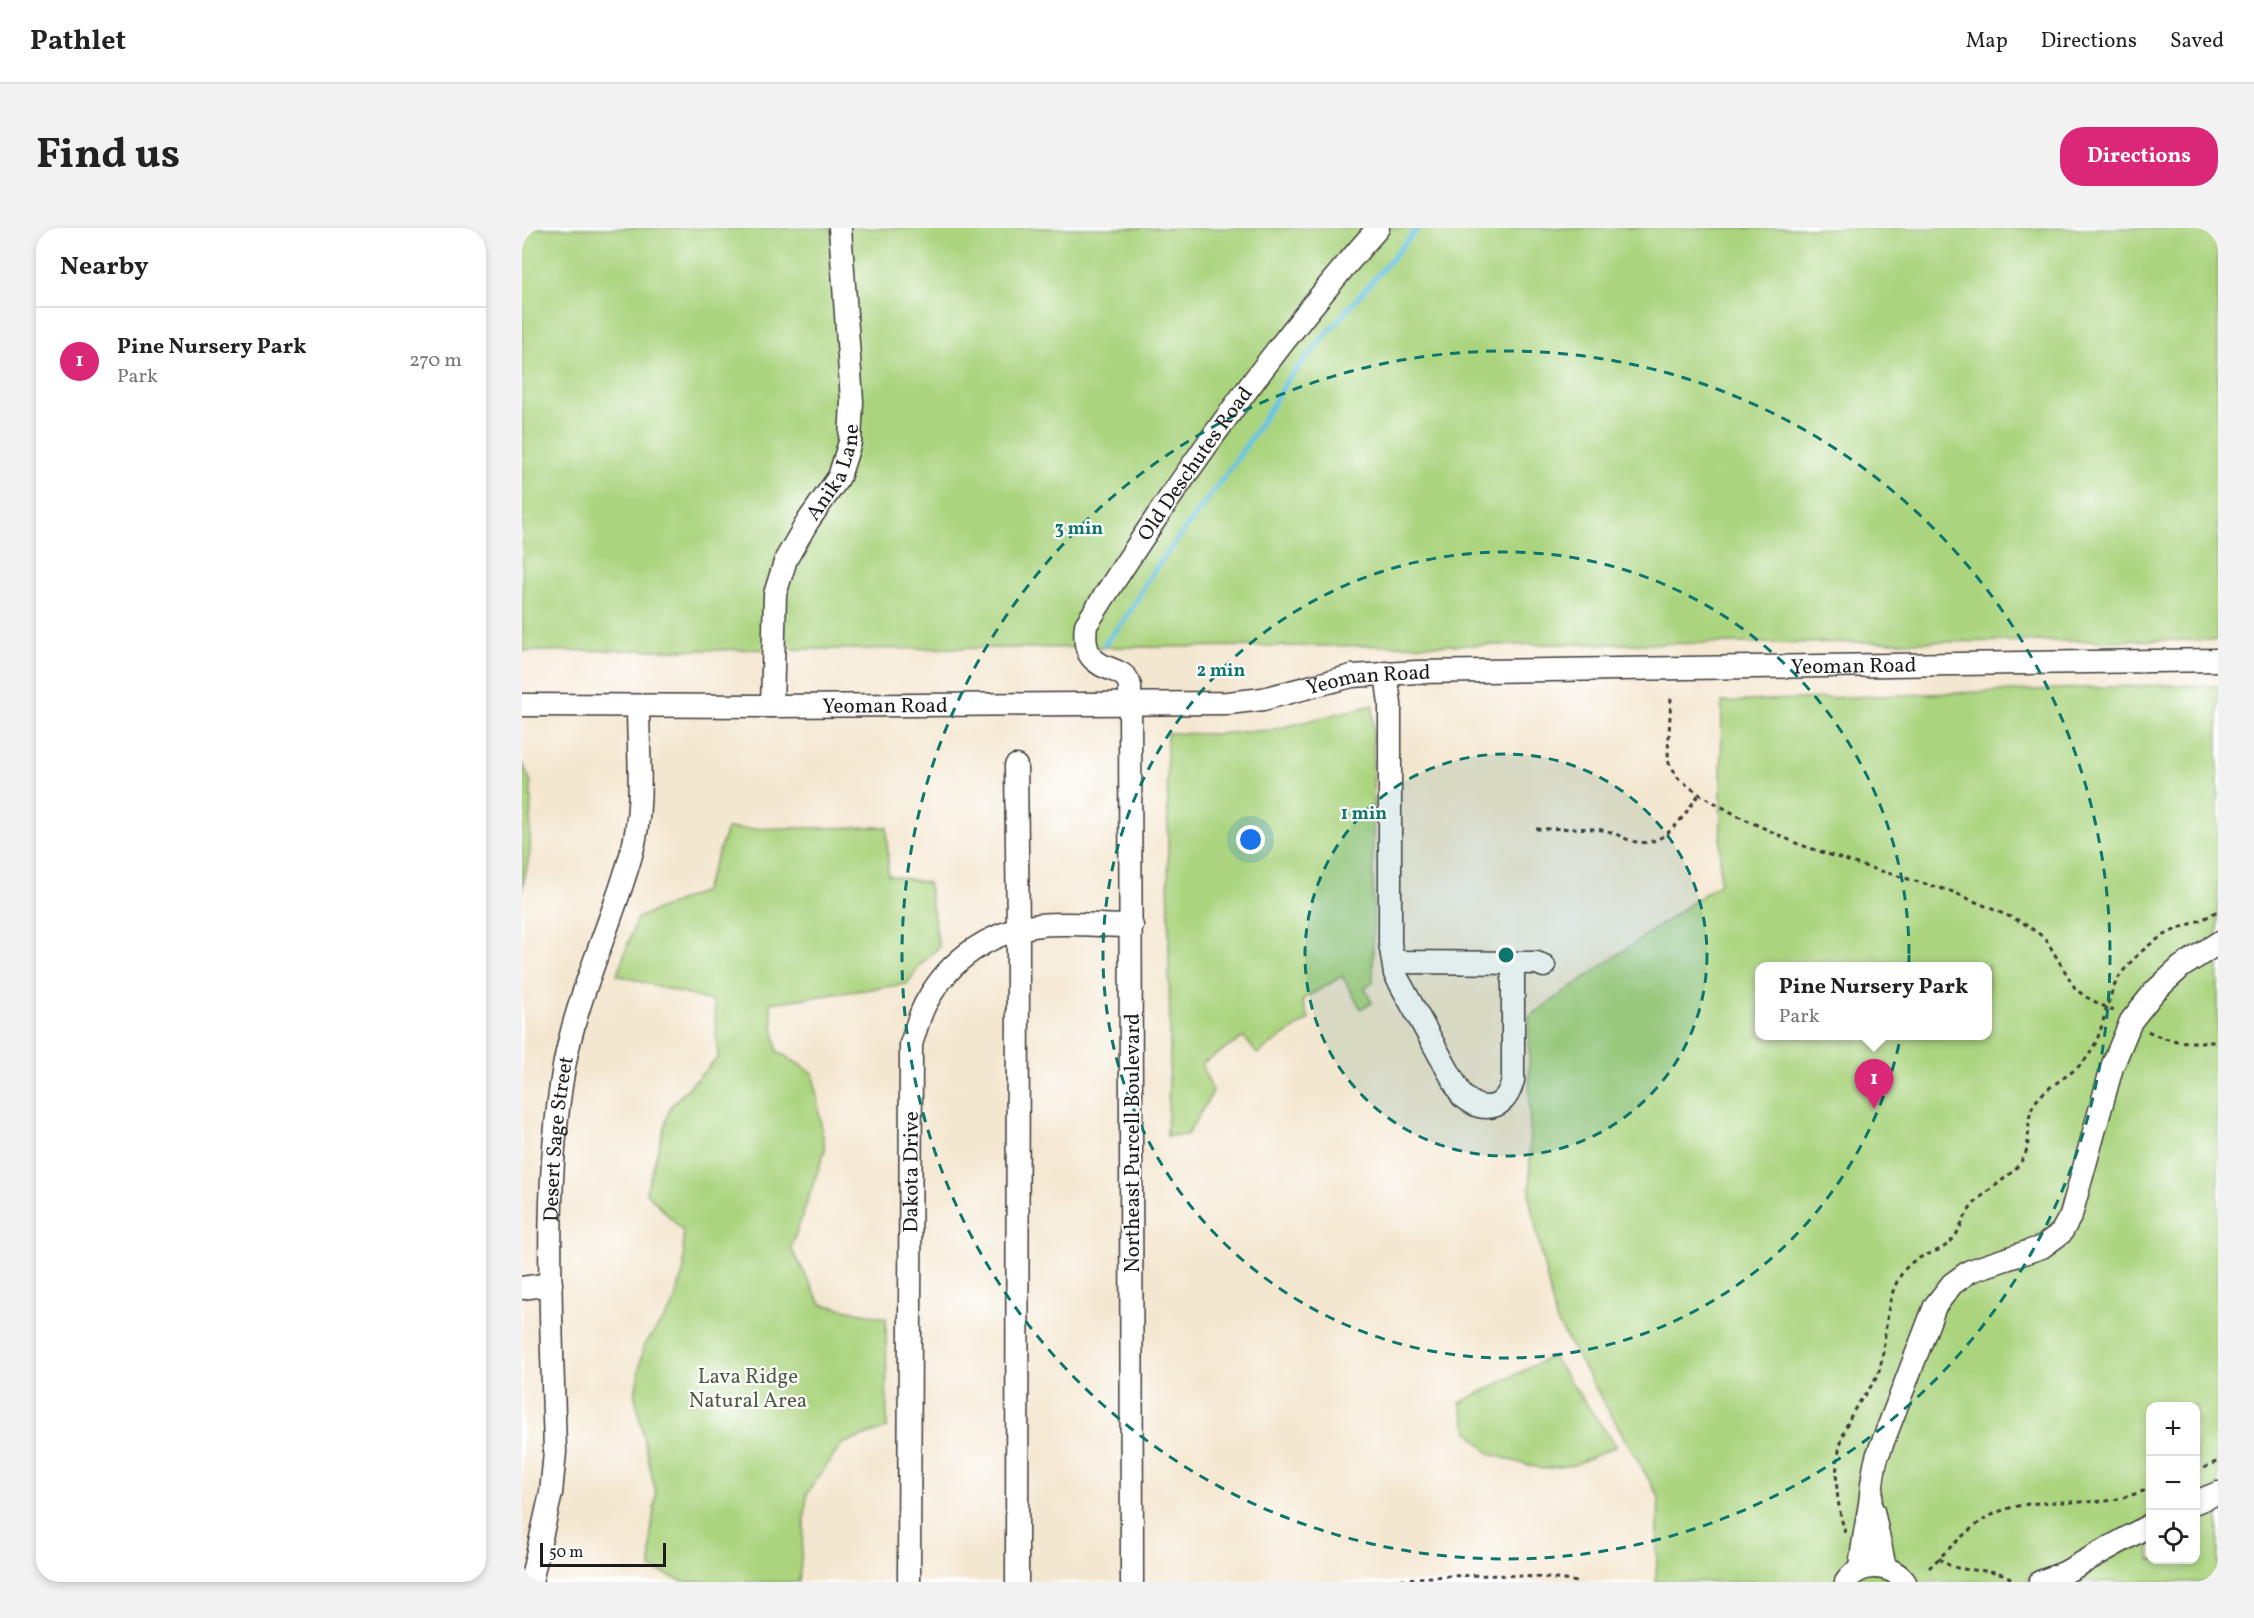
<!DOCTYPE html>
<meta charset="utf-8">
<style>
body{margin:0;font-family:Vollkorn,serif;background:#f2f2f2;color:#222}
.controls{position:absolute;right:18px;bottom:18px;display:grid;overflow:hidden;border-radius:12px;box-shadow:0 3px 9px #0003}
.controls button{width:54px;height:54px;display:grid;place-items:center;padding:0;border:0;border-bottom:2px solid #e0e0e0;background:#fff;color:#222;font:30px sans-serif}
.scale{position:absolute;left:18px;bottom:15px;width:126px;box-sizing:border-box;padding-left:6px;border:3px solid #1c1c1c;border-top:0;font-size:16px;line-height:21px;white-space:nowrap;color:#1c1c1c;-webkit-text-stroke:4px #fff;paint-order:stroke}
.you{position:absolute;left:729px;top:612px;width:21px;height:21px;margin:-15px;border:4px solid #fff;border-radius:50%;background:#1a73e8;box-shadow:0 0 0 9px #1a73e833}
.badge{display:grid;place-items:center;width:39px;height:39px;border-radius:50%;background:#db2777;color:#fff;font-size:20px;font-weight:700}
.pin{position:absolute;translate:-50% -50px;filter:drop-shadow(0 2px 3px #0008)}
.pin::after{content:'';position:absolute;top:32px;width:21px;height:18px;background:inherit;clip-path:polygon(0 0,100% 0,50% 100%)}
.popup{position:absolute;left:1233px;top:734px;width:237px;height:78px;box-sizing:border-box;display:grid;place-content:center;border-radius:12px;background:#fff;filter:drop-shadow(0 2px 4px #0005);font-size:20px;white-space:nowrap;color:#767676}
.popup b{font-size:22px;color:#222}
.popup::after{content:'';position:absolute;left:50%;top:100%;margin-left:-12px;border:12px solid transparent;border-top-color:#fff}
.list{margin:0;padding:0;list-style:none}
h2{display:flex;justify-content:space-between;align-items:center;height:78px;margin:0;padding:0 24px;font-size:26px}
h2 small{font-size:20px;font-weight:400;color:#767676}
.list li{display:grid;grid-template-columns:39px 1fr auto;gap:18px;align-items:center;box-sizing:border-box;height:108px;padding:0 24px;border-top:2px solid #e0e0e0}
.list b{display:block;font-size:22px;white-space:nowrap}
.list p{margin:0;font-size:20px;white-space:nowrap;color:#767676}
.list em{font-size:20px;font-style:normal;color:#767676}
.icon{flex:none;width:33px;height:33px;fill:none;stroke:currentColor;stroke-width:2;stroke-linecap:round;stroke-linejoin:round}
.map{position:relative;flex:none;width:1696px;height:1354px;overflow:hidden;border-radius:24px}
header{display:flex;align-items:center;gap:36px;box-sizing:border-box;height:84px;padding:0 30px;background:#fff;border-bottom:2px solid #e0e0e0}
header strong{font-size:28px}
nav{display:flex;gap:33px;margin-inline-start:auto;font-size:21px}
.intro{display:flex;align-items:center;justify-content:space-between;box-sizing:border-box;height:144px;padding:0 36px}
h1{margin:0;font-size:42px}
.button{padding:15px 27px;border-radius:24px;background:#db2777;color:#fff;font-size:21px;font-weight:700}
main{display:flex;gap:36px;padding:0 36px}
aside{flex:1;background:#fff;border-radius:24px;box-shadow:0 3px 9px #0003}
.map>svg:first-child{display:block}
</style>
<header>
<strong>Pathlet</strong>
<nav><a>Map</a><a>Directions</a><a>Saved</a></nav>
</header>
<div class="intro"><h1>Find us</h1><a class="button">Directions</a></div>
<main>
<aside>
<h2>Nearby<small></small></h2>
<ul class="list">
<li><span class="badge">1</span><div><b>Pine Nursery Park</b><p>Park</p></div><em>270 m</em></li>
</ul>
</aside>
<div class="map">
<svg width="1696" height="1354" viewBox="0 0 1696 1354">
<rect width="100%" height="100%" fill="#fff"/>
<filter id="ink" filterUnits="userSpaceOnUse"><feTurbulence type="fractalNoise" baseFrequency=".0167" numOctaves="2"/><feDisplacementMap in="SourceGraphic" scale="12" xChannelSelector="R" yChannelSelector="G"/><feConvolveMatrix kernelMatrix="1 2 1 2 8 2 1 2 1" color-interpolation-filters="sRGB"/></filter>
<filter id="wash" filterUnits="userSpaceOnUse"><feTurbulence type="fractalNoise" baseFrequency=".008" numOctaves="4" result="noise"/><feDisplacementMap in="SourceGraphic" scale="24" xChannelSelector="R" yChannelSelector="G"/><feGaussianBlur stdDeviation="1.35" result="paint"/><feColorMatrix in="noise" values="0 0 0 0 0 0 0 0 0 0 0 0 0 0 0 0 0 1.4 0 .05"/><feComposite in="paint" operator="in"/></filter>
<g filter="url(#wash)">
<rect width="100%" height="100%" fill="#f4e7d0"/>
<g fill="#abd47f" stroke="#64784e" stroke-width="1.5" fill-rule="evenodd">
<path d="M 0,0 L 1696,0 L 1696,412 L 0,423 Z"/>
<path d="M 1641,457 L 1696,458 L 1696,1354 L 1134,1354 L 1137,1269 L 1034,1092 L 1008,973 L 1007,789 L 1198,655 L 1200,474 ZM 1238,738 L 1466,738 L 1466,808 L 1238,808 ZM 1628,1178 L 1674,1178 L 1674,1332 L 1628,1332 Z"/>
<path d="M 851,477 L 851,754 L 843,761 L 850,775 L 839,781 L 820,748 L 780,772 L 787,791 L 735,826 L 722,809 L 679,836 L 691,864 L 665,907 L 645,908 L 648,829 L 645,505 L 694,506 L 749,502 Z"/>
<path d="M 0,534 L 9,555 L 8,624 L 0,663 Z"/>
<path d="M 365,599 L 366,647 L 406,655 L 417,719 L 400,735 L 385,756 L 248,775 L 255,823 L 291,845 L 303,922 L 269,1020 L 299,1076 L 364,1090 L 365,1200 L 320,1216 L 285,1265 L 277,1354 L 162,1354 L 129,1340 L 129,1305 L 134,1267 L 113,1168 L 121,1119 L 150,1080 L 162,1042 L 161,1003 L 124,964 L 148,879 L 196,829 L 192,774 L 95,747 L 115,690 L 182,663 L 205,601 Z"/>
<path d="M 1030,1128 L 1094,1218 L 1052,1237 L 1020,1241 L 968,1226 L 946,1203 L 938,1175 Z"/>
</g>
<g fill="none" stroke-linecap="round" stroke-linejoin="round">
<path stroke="#69c4e6" stroke-width="5" d="M 582,417 C 590,407 598,398 605,388 C 615,374 621,358 631,344 C 677,282 727,220 765,152 L 896,0"/>
</g>
</g>
<g filter="url(#ink)">
<g fill="none" stroke-linecap="round" stroke-linejoin="round">
<g stroke="#3c3a37" stroke-width="25">
<g id="minor">
<path d="M 864,445 L 868,476 L 868,715 L 873,746 L 940,868 C 945,871 952,877 957,878 C 978,883 987,868 991,852 L 991,735"/>
<path id="s1" d="M 0,477 L 250,478 L 706,475 L 741,471 L 830,448 L 895,444 L 1696,432"/>
<path id="s2" d="M 250,478 L 253,366 L 264,331 L 286,293 L 317,249 L 328,214 L 330,173 L 318,0"/>
<path d="M 494,538 L 496,701 L 495,1354"/>
<path d="M 872,734 L 1015,735 L 1022,738"/>
<path d="M 0,1060 L 29,1056"/>
<path d="M 1674,1274 L 1696,1265"/>
<path d="M 1351,1283 L 1363,1340"/>
<path d="M 1338,1342 C 1340,1319 1344,1298 1348,1276 C 1350,1259 1350,1247 1355,1229 L 1413,1078 L 1430,1056 L 1448,1043 L 1520,1019 L 1539,1005 L 1549,987 L 1590,839 L 1609,793 L 1632,764 L 1659,739 L 1696,715"/>
<path id="s3" d="M 9,1354 L 29,1265 L 33,1224 C 30,1096 20,966 42,839 C 55,766 89,698 109,627 C 123,580 116,526 116,478"/>
<path id="s4" d="M 387,1354 L 389,816 C 394,802 397,786 405,773 C 429,730 469,703 518,697 C 548,694 580,698 610,698"/>
<path id="s5" d="M 610,1354 L 608,458 C 603,432 557,451 564,397 C 652,258 747,123 856,0"/>
<path d="M 1324,1354 C 1338,1333 1369,1335 1383,1354"/>
<path d="M 1518,1354 L 1542,1345 L 1628,1297"/>
</g>
</g>
<g stroke="#3c3a37" stroke-width="3" stroke-dasharray="4.5 4.5" stroke-linecap="butt">
<path d="M 1149,470 L 1146,524 L 1147,535 L 1157,551 L 1177,566 L 1216,588 L 1276,616 L 1335,636 L 1431,664 L 1500,694 L 1523,710 L 1553,760 L 1562,768 L 1591,783"/>
<path d="M 1014,601 C 1036,601 1058,599 1080,602 C 1091,603 1100,610 1110,613 C 1142,622 1161,589 1177,566"/>
<path d="M 1626,803 C 1648,816 1671,814 1696,814"/>
<path d="M 1674,1244 L 1696,1233"/>
<path d="M 1323,1305 C 1312,1264 1309,1226 1330,1186 C 1338,1170 1353,1158 1358,1140 C 1366,1107 1361,1067 1384,1040 C 1397,1025 1414,1027 1427,1015 C 1438,1006 1441,988 1451,977 C 1465,961 1485,952 1498,935 C 1512,918 1502,896 1511,878 C 1522,858 1547,850 1562,833 C 1584,808 1581,772 1599,746 C 1613,727 1633,710 1655,701 C 1670,695 1683,692 1696,682"/>
<path d="M 1417,1330 C 1437,1351 1476,1334 1492,1354"/>
<path d="M 1407,1340 C 1426,1322 1447,1299 1470,1287 C 1505,1269 1547,1276 1584,1273 C 1599,1272 1614,1265 1628,1261"/>
<path d="M 852,1354 C 919,1347 988,1343 1055,1354"/>
</g>
<use href="#minor" stroke="#fff" stroke-width="22"/>
</g>
</g>
<circle cx="984" cy="727" r="201" fill="#0f766e" fill-opacity=".12"/>
<g fill="none" stroke="#0f766e" stroke-width="3" stroke-dasharray="10 8">
<circle cx="984" cy="727" r="201"/>
<circle cx="984" cy="727" r="403"/>
<circle cx="984" cy="727" r="604"/>
</g>
<g text-anchor="middle" stroke-width="4.5" stroke-linejoin="round" paint-order="stroke">
<g font-size="21" fill="#1c1c1c" stroke="#fff">
<text dy="7" stroke="none"><textPath href="#s5" startOffset="1174">Old Deschutes Road</textPath></text>
<text dy="7" stroke="none"><textPath href="#s2" startOffset="249">Anika Lane</textPath></text>
<text dy="7" stroke="none"><textPath href="#s1" startOffset="1335">Yeoman Road</textPath></text>
<text dy="7" stroke="none"><textPath href="#s1" startOffset="849">Yeoman Road</textPath></text>
<text dy="7" stroke="none"><textPath href="#s1" startOffset="363">Yeoman Road</textPath></text>
<text dy="7" stroke="none"><textPath href="#s3" startOffset="446">Desert Sage Street</textPath></text>
<text transform="translate(610 915) rotate(-90)" y="7">Northeast Purcell Boulevard</text>
<text dy="7" stroke="none"><textPath href="#s4" startOffset="410">Dakota Drive</textPath></text>
</g>
<g font-size="21" fill="#4e5c3f" stroke="#fff">
<text x="226" y="1155">Lava Ridge<tspan x="226" dy="24">Natural Area</tspan></text>
</g>
</g>
<circle cx="984" cy="727" r="9" fill="#0f766e" stroke="#fff" stroke-width="3"/>
<g font-size="18" text-anchor="middle" font-weight="bold" fill="#0f766e" stroke="#fff" stroke-width="4.5" stroke-linejoin="round" paint-order="stroke">
<text x="557" y="306">3 min</text>
<text x="699" y="448">2 min</text>
<text x="842" y="591">1 min</text>
</g>
</svg>
<div class="controls">
<button>+</button>
<button>−</button>
<button><svg class="icon" aria-label="locate" viewBox="0 0 24 24"><circle cx="12" cy="12" r="6"/><path d="M12 2v4M12 18v4M2 12h4M18 12h4"/></svg></button>
</div>
<div class="scale">50 m</div>
<div class="you"></div>
<div class="pin badge" style="left:1352px;top:881px">1</div>
<div class="popup"><b>Pine Nursery Park</b>Park</div>
</div>
</main>
